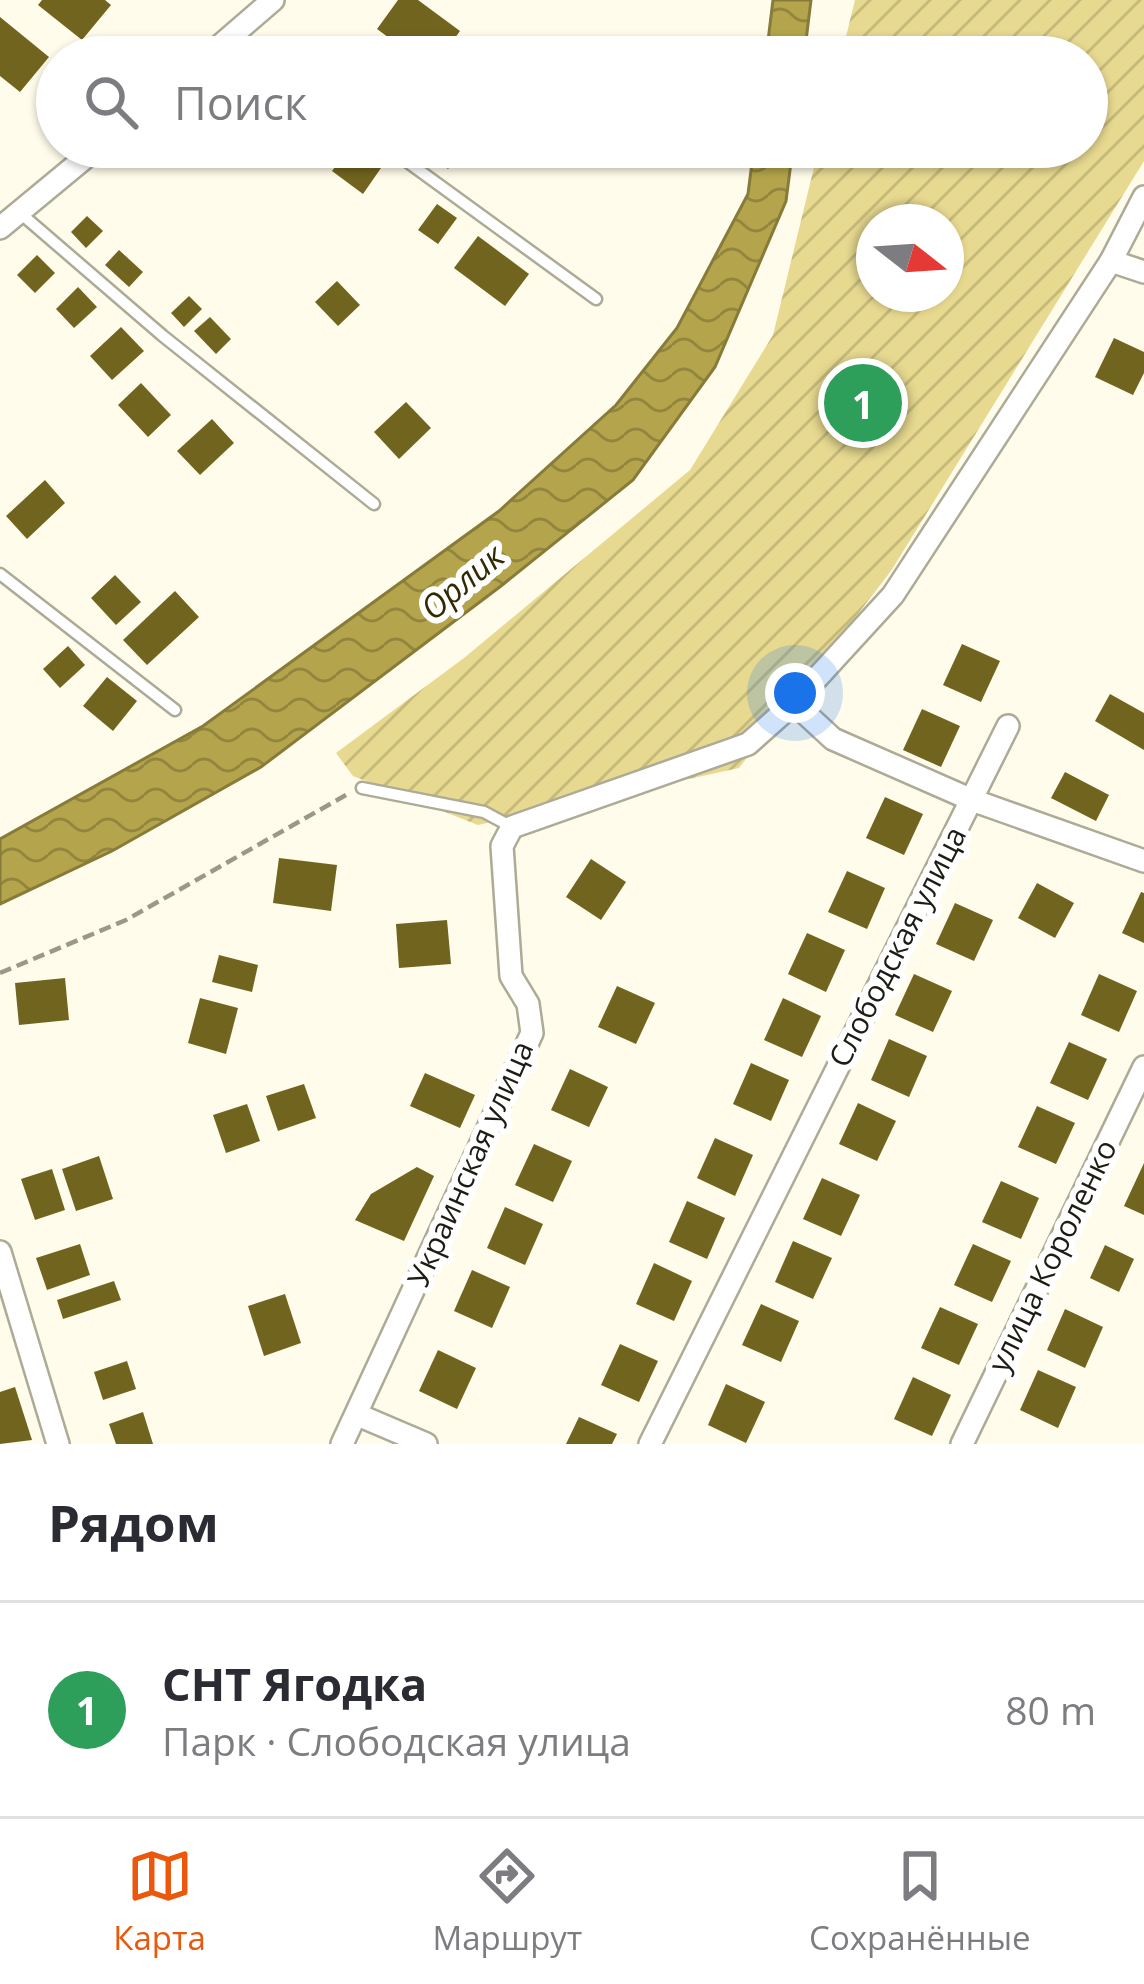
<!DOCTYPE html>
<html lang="ru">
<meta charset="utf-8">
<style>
body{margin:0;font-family:"Open Sans",sans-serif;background:#f7f7f7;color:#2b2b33}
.compass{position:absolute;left:856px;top:204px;width:108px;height:108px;border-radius:50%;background:#fff;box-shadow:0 3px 9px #0004;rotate:107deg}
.you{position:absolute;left:795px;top:693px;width:42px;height:42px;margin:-30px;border:9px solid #fff;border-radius:50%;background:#1a73e8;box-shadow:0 0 0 18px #1a73e833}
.badge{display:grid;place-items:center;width:78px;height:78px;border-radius:50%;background:#ea580c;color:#fff;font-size:39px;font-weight:700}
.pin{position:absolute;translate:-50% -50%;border:6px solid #fff;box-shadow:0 3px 12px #0006}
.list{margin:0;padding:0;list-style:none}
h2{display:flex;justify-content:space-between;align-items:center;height:156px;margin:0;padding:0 48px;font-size:51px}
h2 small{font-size:39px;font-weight:400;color:#7c7c81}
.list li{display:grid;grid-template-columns:78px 1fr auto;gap:36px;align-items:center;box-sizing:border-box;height:216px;padding:0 48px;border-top:3px solid #e1e1e2}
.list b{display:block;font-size:45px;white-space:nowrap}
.list p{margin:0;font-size:39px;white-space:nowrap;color:#7c7c81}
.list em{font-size:39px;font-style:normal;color:#7c7c81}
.icon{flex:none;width:66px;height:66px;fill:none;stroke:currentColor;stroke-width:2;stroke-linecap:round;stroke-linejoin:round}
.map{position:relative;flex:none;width:1144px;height:1444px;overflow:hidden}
.search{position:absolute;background:#fff;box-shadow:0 3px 9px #0004;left:36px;right:36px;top:36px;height:132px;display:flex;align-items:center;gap:30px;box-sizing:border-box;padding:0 42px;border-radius:66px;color:#7c7c81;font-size:45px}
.sheet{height:372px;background:#fff}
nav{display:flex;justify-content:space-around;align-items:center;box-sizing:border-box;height:168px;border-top:3px solid #e1e1e2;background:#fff;font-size:33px;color:#7c7c81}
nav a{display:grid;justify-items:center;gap:6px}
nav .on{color:#ea580c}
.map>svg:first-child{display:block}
</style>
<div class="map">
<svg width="1144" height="1444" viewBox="0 0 1144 1444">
<defs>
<pattern id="garden-furrows" width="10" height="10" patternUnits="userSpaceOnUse" patternTransform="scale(3)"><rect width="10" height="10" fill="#e7d990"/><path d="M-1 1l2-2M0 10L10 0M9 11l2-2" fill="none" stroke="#c6ba7b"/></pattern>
<pattern id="water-waves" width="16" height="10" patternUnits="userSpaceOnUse" patternTransform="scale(3)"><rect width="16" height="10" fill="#b4a44b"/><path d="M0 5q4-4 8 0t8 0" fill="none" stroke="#92853d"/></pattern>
</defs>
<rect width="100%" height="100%" fill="#fffceb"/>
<path fill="url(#garden-furrows)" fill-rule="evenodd" d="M 855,0 L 1144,0 L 1144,161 L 891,571 L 739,768 L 478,825 L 353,776 L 336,753 L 464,658 L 690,470 L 773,335 L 819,147 L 1087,147 L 1087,57 L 841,57 ZM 874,222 L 946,222 L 946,294 L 874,294 Z"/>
<g fill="url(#water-waves)" stroke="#877b3a" stroke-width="3">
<path d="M 773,0 L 811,0 L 804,57 L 766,57 Z"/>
<path d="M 754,147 L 793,147 L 786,201 L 715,367 L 633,480 L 501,586 L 261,767 L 112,851 L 0,904 L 0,839 L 203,726 L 499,511 L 616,405 L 677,328 L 748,194 Z"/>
</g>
<g fill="#70641e">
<path d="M 42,0 L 105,0 L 111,5 L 82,40 L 38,5 Z"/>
<path d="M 398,0 L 418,0 L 460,31 L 441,57 L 415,57 L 377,29 Z"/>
<path d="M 0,17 L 49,57 L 20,92 L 0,76 Z"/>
<path d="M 350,147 L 381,168 L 363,194 L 332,171 Z"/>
<path d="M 420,147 L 466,147 L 448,169 Z"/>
<path d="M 437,204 L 457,218 L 438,244 L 418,230 Z"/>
<path d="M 87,216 L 103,231 L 86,248 L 71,232 Z"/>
<path d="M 478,236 L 529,274 L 505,306 L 454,268 Z"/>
<path d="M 119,250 L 143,272 L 129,287 L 105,265 Z"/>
<path d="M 37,255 L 55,273 L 35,293 L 17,275 Z"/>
<path d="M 337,281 L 360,305 L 338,326 L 315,302 Z"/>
<path d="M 78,287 L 97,307 L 74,328 L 56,309 Z"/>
<path d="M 189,296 L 202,309 L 184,327 L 171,313 Z"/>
<path d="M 210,317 L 231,339 L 216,354 L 194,331 Z"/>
<path d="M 121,327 L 144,351 L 112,380 L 90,356 Z"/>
<path d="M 1114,338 L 1144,352 L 1144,373 L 1133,395 L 1095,377 Z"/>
<path d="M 141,383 L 171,415 L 148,437 L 118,405 Z"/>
<path d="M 406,402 L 431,428 L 399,459 L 374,432 Z"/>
<path d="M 212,419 L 234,443 L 200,475 L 177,451 Z"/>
<path d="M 45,480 L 65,503 L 27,539 L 6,516 Z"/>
<path d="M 115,575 L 141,602 L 116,625 L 91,598 Z"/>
<path d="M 175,591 L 199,617 L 147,665 L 123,640 Z"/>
<path d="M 962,644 L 1000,661 L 981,702 L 943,685 Z"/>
<path d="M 68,646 L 85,665 L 60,688 L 43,669 Z"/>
<path d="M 107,677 L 137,701 L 113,731 L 83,706 Z"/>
<path d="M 1110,694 L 1144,713 L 1144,750 L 1095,721 Z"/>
<path d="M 922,709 L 960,726 L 941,767 L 903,750 Z"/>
<path d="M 1065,772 L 1109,795 L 1096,821 L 1051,798 Z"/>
<path d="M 885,797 L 923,814 L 904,855 L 866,838 Z"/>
<path d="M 279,858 L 337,865 L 331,911 L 273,903 Z"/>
<path d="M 591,859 L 626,882 L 601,920 L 566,897 Z"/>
<path d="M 847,871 L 885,888 L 867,929 L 828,912 Z"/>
<path d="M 1037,883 L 1074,903 L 1055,938 L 1018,918 Z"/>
<path d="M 1141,892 L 1144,893 L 1144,943 L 1122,933 Z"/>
<path d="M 955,903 L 993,920 L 974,961 L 936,944 Z"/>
<path d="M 447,920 L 451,964 L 399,968 L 396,924 Z"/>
<path d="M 807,933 L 845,950 L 826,992 L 788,974 Z"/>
<path d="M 219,955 L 258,965 L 252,992 L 212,982 Z"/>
<path d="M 914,974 L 952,991 L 933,1032 L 895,1015 Z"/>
<path d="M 1099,974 L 1137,991 L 1119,1032 L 1081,1015 Z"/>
<path d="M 65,978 L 69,1020 L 19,1025 L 15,983 Z"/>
<path d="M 617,986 L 655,1003 L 636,1044 L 598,1027 Z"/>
<path d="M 200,998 L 238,1008 L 226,1054 L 188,1043 Z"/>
<path d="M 783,998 L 821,1016 L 802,1057 L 764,1040 Z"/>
<path d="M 889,1039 L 927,1056 L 909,1097 L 871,1080 Z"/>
<path d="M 1069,1042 L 1107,1059 L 1088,1100 L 1050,1083 Z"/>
<path d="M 751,1063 L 789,1080 L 771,1121 L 733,1104 Z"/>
<path d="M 570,1069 L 608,1087 L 589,1127 L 551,1110 Z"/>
<path d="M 425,1073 L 475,1095 L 460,1128 L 410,1106 Z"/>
<path d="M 304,1084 L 316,1118 L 278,1131 L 266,1096 Z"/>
<path d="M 858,1103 L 896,1121 L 877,1161 L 839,1144 Z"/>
<path d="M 247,1104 L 260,1141 L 226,1153 L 213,1115 Z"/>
<path d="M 1037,1106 L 1075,1123 L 1056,1164 L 1018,1147 Z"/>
<path d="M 715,1138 L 753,1155 L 735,1196 L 697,1178 Z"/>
<path d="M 534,1144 L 572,1161 L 553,1202 L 515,1185 Z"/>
<path d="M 99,1156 L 113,1199 L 76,1211 L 62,1169 Z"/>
<path d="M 1144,1163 L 1144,1215 L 1124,1206 Z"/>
<path d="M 417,1167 L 434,1176 L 404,1241 L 355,1220 L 371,1194 Z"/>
<path d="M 52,1169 L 65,1210 L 35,1220 L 21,1179 Z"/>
<path d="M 822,1178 L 860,1195 L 841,1236 L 803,1219 Z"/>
<path d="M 1001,1181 L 1039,1198 L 1021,1239 L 982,1222 Z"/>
<path d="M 687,1201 L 725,1218 L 707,1259 L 669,1242 Z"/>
<path d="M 505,1207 L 543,1224 L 525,1265 L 487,1248 Z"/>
<path d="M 793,1241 L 832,1258 L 813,1299 L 775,1282 Z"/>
<path d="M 80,1244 L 90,1275 L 47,1290 L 36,1258 Z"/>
<path d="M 973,1244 L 1011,1261 L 992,1302 L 954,1285 Z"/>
<path d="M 1105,1245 L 1134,1259 L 1119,1292 L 1090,1278 Z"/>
<path d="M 654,1263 L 692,1281 L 674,1321 L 636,1304 Z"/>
<path d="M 472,1270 L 510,1287 L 492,1328 L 454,1311 Z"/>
<path d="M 114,1281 L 121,1300 L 63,1319 L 57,1300 Z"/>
<path d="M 285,1294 L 301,1343 L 264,1356 L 248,1306 Z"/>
<path d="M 761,1304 L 799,1321 L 781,1362 L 742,1345 Z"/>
<path d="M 940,1307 L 978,1324 L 959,1365 L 921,1348 Z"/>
<path d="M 1065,1309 L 1103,1327 L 1085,1368 L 1047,1350 Z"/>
<path d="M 620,1344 L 658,1361 L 639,1402 L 601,1385 Z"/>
<path d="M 438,1350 L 476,1368 L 457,1409 L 419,1391 Z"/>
<path d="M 127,1361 L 136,1389 L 103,1400 L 94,1372 Z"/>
<path d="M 1038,1370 L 1076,1387 L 1058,1428 L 1020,1410 Z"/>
<path d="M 913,1377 L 951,1395 L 932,1436 L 894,1419 Z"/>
<path d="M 726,1384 L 765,1402 L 746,1443 L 708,1425 Z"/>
<path d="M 15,1387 L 32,1440 L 0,1444 L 0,1392 Z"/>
<path d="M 143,1412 L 153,1444 L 116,1444 L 109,1424 Z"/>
<path d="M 579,1417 L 617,1434 L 612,1444 L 566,1444 Z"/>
</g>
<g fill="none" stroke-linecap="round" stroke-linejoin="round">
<g stroke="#adaa96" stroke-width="15">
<g id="lane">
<path d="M 233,35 L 263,57"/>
<path d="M 387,147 L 596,299"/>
<path d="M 19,212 L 163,336 L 374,504"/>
<path d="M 0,574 L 175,710"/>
<path d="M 362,788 L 484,812 L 512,827"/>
</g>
</g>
<g stroke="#adaa96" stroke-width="26">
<g id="street">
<path d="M 207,57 L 273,0"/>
<path d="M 0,228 L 98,147"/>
<path d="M 1111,261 L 1144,272"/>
<path d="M 794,703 L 833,739 L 972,800 L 1144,861"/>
<path d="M 0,1252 L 58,1444"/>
<path d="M 358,1415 L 426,1444"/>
<path d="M 342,1444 L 532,1033 L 528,1004 L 511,976 L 502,846 L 512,827 L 748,744 L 794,703 L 893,595 L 1111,261 L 1144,197"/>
<path d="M 650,1444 L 1008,726"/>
<path d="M 962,1444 L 1144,1067"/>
</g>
</g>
<path stroke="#9b988b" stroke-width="4.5" stroke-dasharray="12 6" stroke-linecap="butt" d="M 0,973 L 126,920 L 346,795"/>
<use href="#lane" stroke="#fff" stroke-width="10"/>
<use href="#street" stroke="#fff" stroke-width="21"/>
</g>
<g text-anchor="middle" stroke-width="12" stroke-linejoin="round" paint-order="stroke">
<g font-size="30" fill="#1d1c14" stroke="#fff">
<text transform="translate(898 947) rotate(-63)" y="10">Слободская улица</text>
<text transform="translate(471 1164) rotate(-66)" y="10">Украинская улица</text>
<text transform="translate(1053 1256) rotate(-64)" y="10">улица Короленко</text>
</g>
<g font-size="33" font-style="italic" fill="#312a02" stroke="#fff">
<text transform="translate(462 582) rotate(-40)" y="12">Орлик</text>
</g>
</g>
</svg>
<svg class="compass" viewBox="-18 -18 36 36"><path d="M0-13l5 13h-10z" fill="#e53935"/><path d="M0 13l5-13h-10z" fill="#7c7c81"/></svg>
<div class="you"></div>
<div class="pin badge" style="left:863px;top:403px;background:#2e9e5b">1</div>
<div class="search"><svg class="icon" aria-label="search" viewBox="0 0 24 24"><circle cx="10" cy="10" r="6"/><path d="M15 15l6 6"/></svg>Поиск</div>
</div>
<section class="sheet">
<h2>Рядом<small></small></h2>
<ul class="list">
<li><span class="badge" style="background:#2e9e5b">1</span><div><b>СНТ Ягодка</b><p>Парк · Слободская улица</p></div><em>80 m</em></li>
</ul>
</section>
<nav>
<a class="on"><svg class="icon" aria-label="map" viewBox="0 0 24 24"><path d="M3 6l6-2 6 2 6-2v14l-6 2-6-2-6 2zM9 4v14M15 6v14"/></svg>Карта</a>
<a><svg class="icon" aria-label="directions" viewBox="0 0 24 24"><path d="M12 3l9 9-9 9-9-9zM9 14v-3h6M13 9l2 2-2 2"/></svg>Маршрут</a>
<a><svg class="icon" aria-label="saved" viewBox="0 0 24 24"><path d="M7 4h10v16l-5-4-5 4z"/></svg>Сохранённые</a>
</nav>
